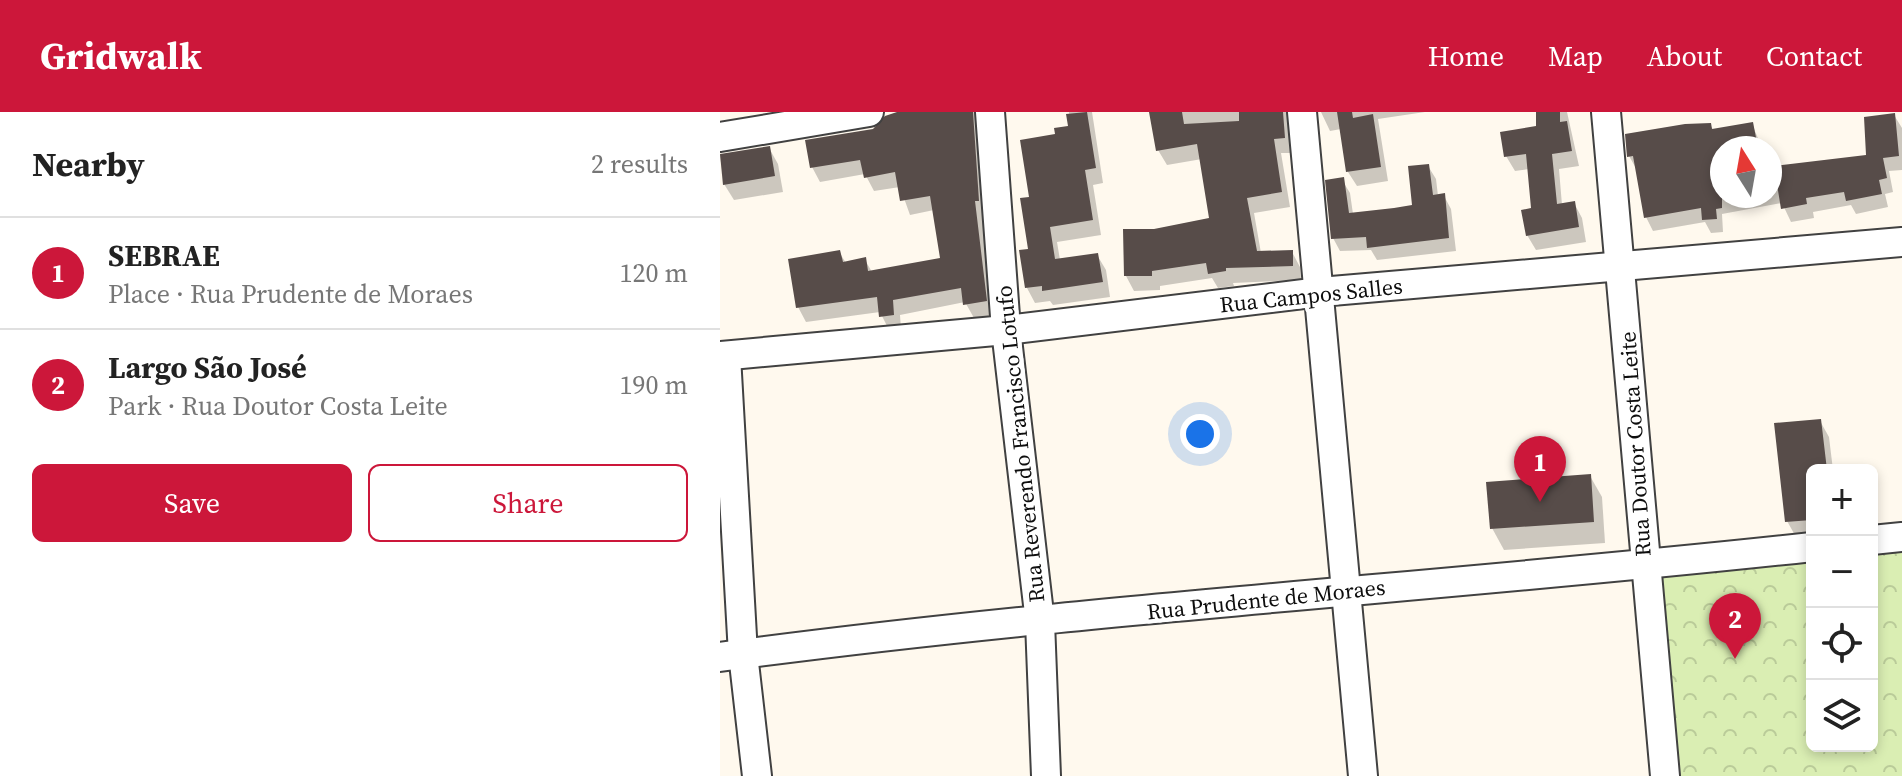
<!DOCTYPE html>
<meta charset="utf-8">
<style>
body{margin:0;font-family:"Source Serif 4",serif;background:#f6f6f6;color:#222}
.controls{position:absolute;right:24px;bottom:24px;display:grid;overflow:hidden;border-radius:12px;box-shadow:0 4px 12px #0003}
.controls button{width:72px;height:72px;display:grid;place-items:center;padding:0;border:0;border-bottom:2px solid #e0e0e0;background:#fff;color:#222;font:40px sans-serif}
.compass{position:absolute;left:990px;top:24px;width:72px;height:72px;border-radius:50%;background:#fff;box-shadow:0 4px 12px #0003;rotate:349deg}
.you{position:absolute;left:480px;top:322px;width:28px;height:28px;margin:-20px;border:6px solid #fff;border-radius:50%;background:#1a73e8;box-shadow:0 0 0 12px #1a73e833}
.badge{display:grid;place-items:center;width:52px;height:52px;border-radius:50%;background:#cc173a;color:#fff;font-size:26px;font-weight:700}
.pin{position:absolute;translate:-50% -66px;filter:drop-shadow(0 2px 4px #0008)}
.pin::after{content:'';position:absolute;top:42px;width:28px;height:24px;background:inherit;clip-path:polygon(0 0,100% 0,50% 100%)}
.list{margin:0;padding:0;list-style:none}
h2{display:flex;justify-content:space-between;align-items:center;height:104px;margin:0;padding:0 32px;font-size:34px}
h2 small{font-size:26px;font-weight:400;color:#767676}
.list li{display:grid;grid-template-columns:52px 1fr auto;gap:24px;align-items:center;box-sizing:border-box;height:112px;padding:0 32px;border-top:2px solid #e0e0e0}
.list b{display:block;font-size:30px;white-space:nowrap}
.list p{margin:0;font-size:26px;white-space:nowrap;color:#767676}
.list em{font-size:26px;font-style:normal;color:#767676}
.actions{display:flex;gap:16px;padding:24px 32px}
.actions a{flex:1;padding:18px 0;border:2px solid #cc173a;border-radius:12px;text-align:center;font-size:28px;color:#cc173a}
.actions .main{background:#cc173a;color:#fff}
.icon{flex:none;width:44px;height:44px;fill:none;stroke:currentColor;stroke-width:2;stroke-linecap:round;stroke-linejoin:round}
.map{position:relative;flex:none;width:1182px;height:664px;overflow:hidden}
header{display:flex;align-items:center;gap:48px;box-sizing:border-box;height:112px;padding:0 40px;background:#cc173a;color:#fff}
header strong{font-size:38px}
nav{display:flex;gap:44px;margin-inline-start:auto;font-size:28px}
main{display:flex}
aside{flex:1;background:#fff}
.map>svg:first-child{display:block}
</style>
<header>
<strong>Gridwalk</strong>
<nav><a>Home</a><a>Map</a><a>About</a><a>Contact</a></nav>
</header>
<main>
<aside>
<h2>Nearby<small>2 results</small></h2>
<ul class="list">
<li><span class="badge">1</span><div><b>SEBRAE</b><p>Place · Rua Prudente de Moraes</p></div><em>120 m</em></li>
<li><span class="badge">2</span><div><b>Largo São José</b><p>Park · Rua Doutor Costa Leite</p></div><em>190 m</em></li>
</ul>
<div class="actions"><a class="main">Save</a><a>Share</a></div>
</aside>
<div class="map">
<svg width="1182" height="664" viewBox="0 0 1182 664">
<defs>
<pattern id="park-crowns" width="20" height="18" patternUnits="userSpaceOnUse" patternTransform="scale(2)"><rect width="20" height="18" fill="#daeeb3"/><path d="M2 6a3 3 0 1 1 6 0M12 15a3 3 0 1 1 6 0" fill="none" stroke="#bacb99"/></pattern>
</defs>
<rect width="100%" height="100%" fill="#fff9ee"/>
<path fill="url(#park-crowns)" d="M 1182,436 L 1182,664 L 953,664 L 927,460 L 1092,444 L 1092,634 L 1152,634 L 1152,439 Z"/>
<g fill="#0003">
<path d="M 188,0 L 259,0 L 266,103 L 262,103 L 274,203 L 254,206 L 245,190 L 180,203 L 181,217 L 169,218 L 160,200 L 86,210 L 78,195 L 119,140 L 126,151 L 145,148 L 152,160 L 222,148 L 214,98 L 190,103 L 180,75 L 154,79 L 145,62 L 100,70 L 92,55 Z"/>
<path d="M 349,0 L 372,0 L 383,71 L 373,73 L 381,123 L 337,130 L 340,148 L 377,143 L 386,158 L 390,185 L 333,193 L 330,189 L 315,191 L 307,176 L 311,87 L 338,24 L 350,15 Z"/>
<path d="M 431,0 L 567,0 L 572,41 L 561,41 L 570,95 L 534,101 L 541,141 L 572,140 L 580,155 L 581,168 L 513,171 L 514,174 L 498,176 L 492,166 L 440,174 L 440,178 L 414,179 L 406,164 L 434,119 L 492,107 L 482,47 L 447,53 L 438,38 Z"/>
<path d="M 601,0 L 705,0 L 658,7 L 668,69 L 637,74 L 628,60 L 621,17 L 610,19 Z"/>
<path d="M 818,0 L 847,0 L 859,54 L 839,57 L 842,93 L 854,91 L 862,106 L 866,130 L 816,138 L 807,123 L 813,98 L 809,57 L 795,59 L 786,44 L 818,16 Z"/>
<path d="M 1174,3 L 1182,16 L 1182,58 L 1169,59 L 1173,80 L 1165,82 L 1168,95 L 1136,102 L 1131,93 L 1093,100 L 1094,106 L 1071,110 L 1062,91 L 1002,102 L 1003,120 L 991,121 L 985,110 L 933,119 L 926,105 L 917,58 L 909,44 L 990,13 L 994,19 L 1032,12 L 1042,36 L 1002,36 L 1002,84 L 1050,84 L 1050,57 L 1148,45 Z"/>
<path d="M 49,36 L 58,52 L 63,80 L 14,88 L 4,72 L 0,43 Z"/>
<path d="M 708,54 L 716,67 L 718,84 L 724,84 L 731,97 L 736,139 L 657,148 L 651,138 L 620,139 L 613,126 L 622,68 L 630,81 L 633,102 L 694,94 Z"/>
<path d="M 1100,309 L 1109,325 L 1113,358 L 1092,358 L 1092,424 L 1076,425 L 1067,409 Z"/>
<path d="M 870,364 L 882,385 L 885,431 L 784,438 L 772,416 Z"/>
</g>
<g fill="#574c49">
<path d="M 177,0 L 253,0 L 259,89 L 255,89 L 267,189 L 243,193 L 241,176 L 173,188 L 174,203 L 159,205 L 157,185 L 76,196 L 68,147 L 120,138 L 123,150 L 146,145 L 148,159 L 220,146 L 210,84 L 180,89 L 175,60 L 144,66 L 140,48 L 90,56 L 85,28 L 153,17 L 165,4 Z"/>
<path d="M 367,0 L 376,56 L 365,58 L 373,108 L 330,115 L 335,147 L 378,141 L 383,170 L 322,179 L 322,174 L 305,176 L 299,138 L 308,137 L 300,86 L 309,85 L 300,28 L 335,22 L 334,16 L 348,14 L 346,2 Z"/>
<path d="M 429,0 L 462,0 L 464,12 L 519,9 L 519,0 L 563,0 L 565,26 L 554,27 L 562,80 L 527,86 L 537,139 L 573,138 L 573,154 L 506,156 L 506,159 L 488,162 L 486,151 L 432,159 L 432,164 L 404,164 L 403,117 L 434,117 L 489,106 L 477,32 L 436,39 Z"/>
<path d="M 617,0 L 632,0 L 633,6 L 653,2 L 661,55 L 626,60 Z"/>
<path d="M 816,0 L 840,0 L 840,10 L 847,9 L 852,39 L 832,42 L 837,92 L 855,89 L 859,115 L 806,124 L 801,98 L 811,96 L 806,42 L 784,45 L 780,20 L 816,14 Z"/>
<path d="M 1175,1 L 1179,44 L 1163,46 L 1167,66 L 1159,68 L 1162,82 L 1126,89 L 1124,80 L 1086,86 L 1087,92 L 1061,97 L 1054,54 L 1146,43 L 1144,5 Z"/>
<path d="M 1033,10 L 1038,36 L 1002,36 L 1002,96 L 996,97 L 997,107 L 982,108 L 981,96 L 924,106 L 913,44 L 907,45 L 905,22 L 965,12 L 991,11 L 992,17 Z"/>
<path d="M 50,34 L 55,64 L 3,73 L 0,42 Z"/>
<path d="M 709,52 L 713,83 L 725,81 L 729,126 L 647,136 L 646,125 L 611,127 L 605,68 L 624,65 L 629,101 L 674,96 L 692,93 L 688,54 Z"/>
<path d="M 1101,307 L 1107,358 L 1092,358 L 1092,408 L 1065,410 L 1054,311 Z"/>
<path d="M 871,362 L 874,410 L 770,417 L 766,370 Z"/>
</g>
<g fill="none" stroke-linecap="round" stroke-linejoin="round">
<g stroke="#414141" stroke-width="32">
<g id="minor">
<path d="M 270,0 L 286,218 L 320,510 L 326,664"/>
<path d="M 582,0 L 643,664"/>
<path d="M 886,0 L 945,664"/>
<path d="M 0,25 L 149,0"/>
<path d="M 0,244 L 286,218 L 600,180 L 1182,130"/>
<path d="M 6,244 L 23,542 L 37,664"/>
<path d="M 1152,428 L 1182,425"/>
<path d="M 0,545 C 363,496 728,475 1092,435"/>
</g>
</g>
<use href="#minor" stroke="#fff" stroke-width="28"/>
</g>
<g text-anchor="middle" stroke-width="8" stroke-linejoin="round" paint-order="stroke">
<g font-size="22" fill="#0e0e0e" stroke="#fff">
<text transform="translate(591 183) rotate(-6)" y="8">Rua Campos Salles</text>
<text transform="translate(300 332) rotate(-96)" y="8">Rua Reverendo Francisco Lotufo</text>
<text transform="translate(915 332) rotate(-94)" y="8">Rua Doutor Costa Leite</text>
<text transform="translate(546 487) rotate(-6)" y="8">Rua Prudente de Moraes</text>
</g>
</g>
</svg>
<div class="controls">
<button>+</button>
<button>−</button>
<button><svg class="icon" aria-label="locate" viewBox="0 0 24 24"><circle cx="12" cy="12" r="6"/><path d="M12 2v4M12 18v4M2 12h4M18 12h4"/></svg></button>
<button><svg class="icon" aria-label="layers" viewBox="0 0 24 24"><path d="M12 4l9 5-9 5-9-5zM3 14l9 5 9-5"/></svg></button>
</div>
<svg class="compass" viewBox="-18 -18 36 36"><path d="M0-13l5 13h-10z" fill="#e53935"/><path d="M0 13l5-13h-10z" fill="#767676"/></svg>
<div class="you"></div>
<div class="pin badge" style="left:820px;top:390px">1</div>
<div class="pin badge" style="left:1015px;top:547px">2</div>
</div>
</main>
